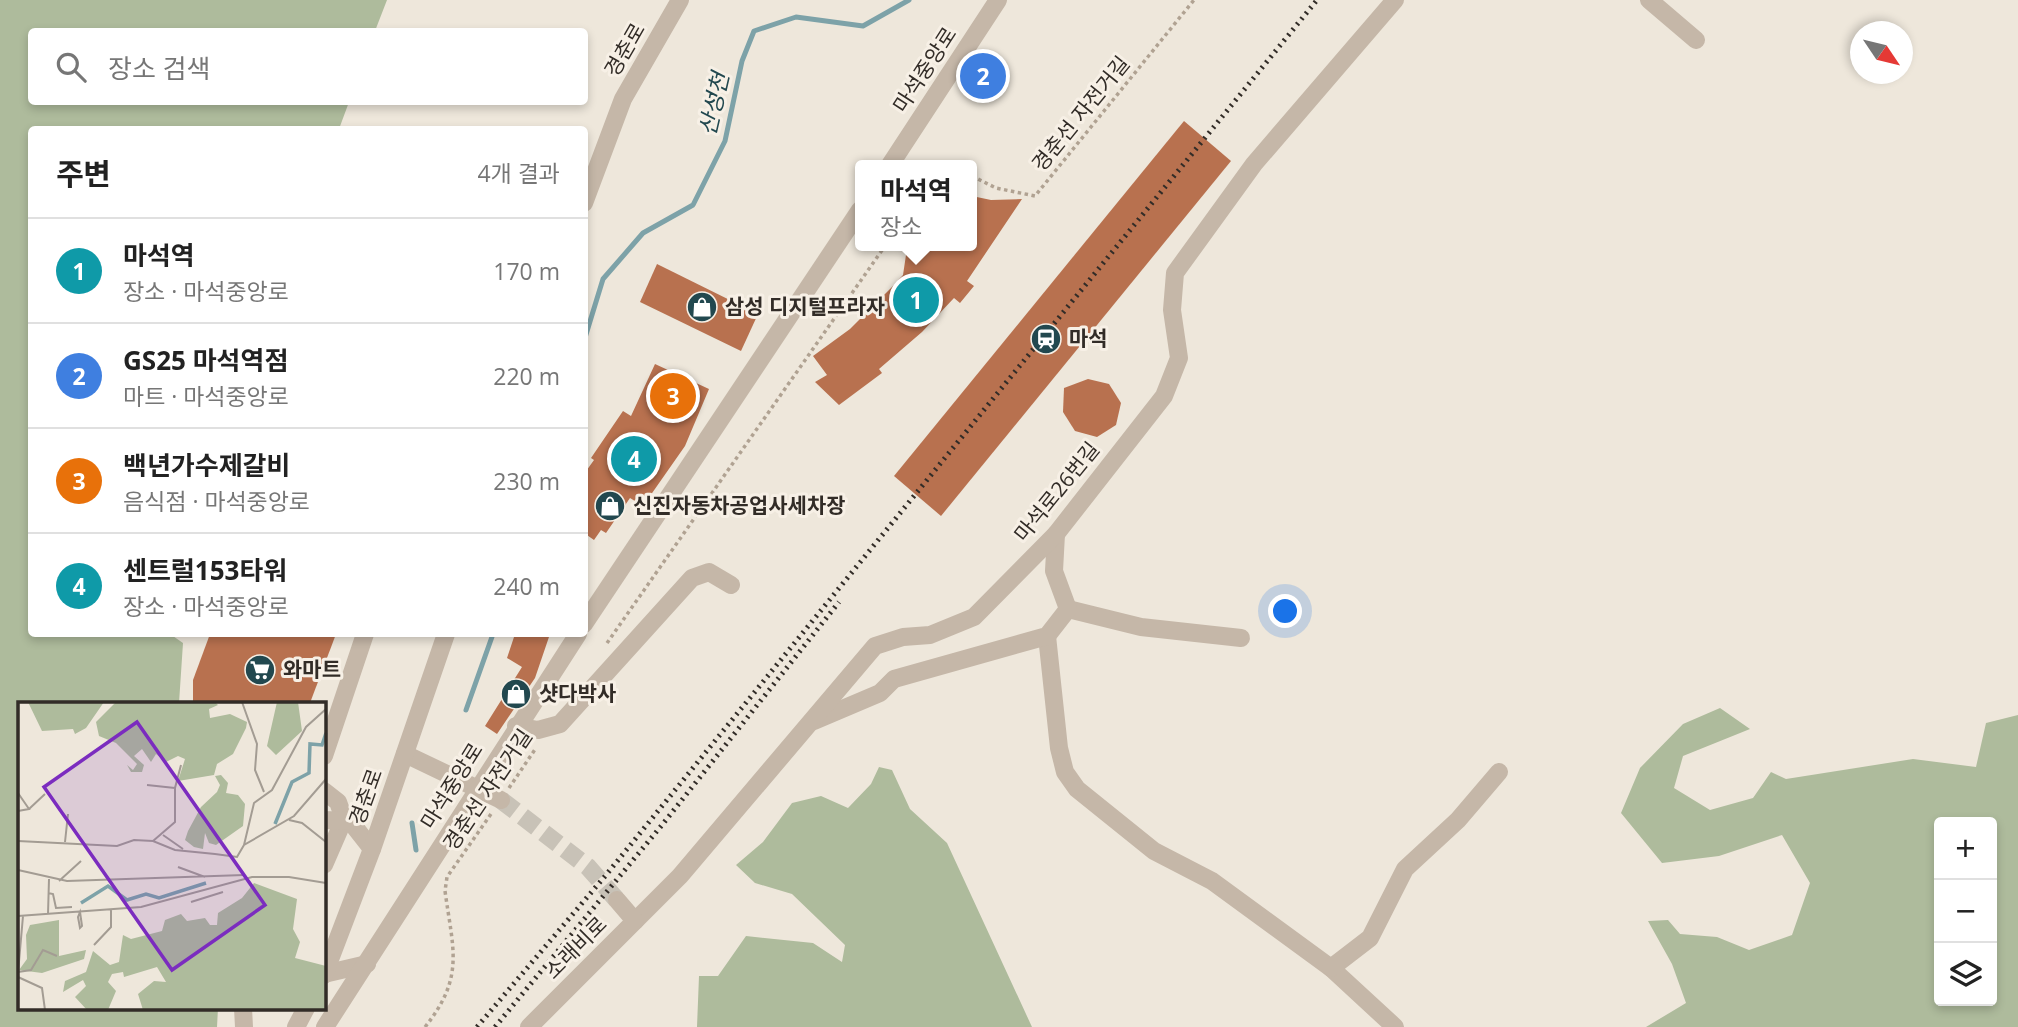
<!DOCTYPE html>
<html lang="ko">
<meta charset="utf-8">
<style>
body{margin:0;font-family:"Open Sans","Noto Sans KR",sans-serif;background:#f6f6f6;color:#222}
.controls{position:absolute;right:21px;bottom:21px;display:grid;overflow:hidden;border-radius:7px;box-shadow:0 4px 10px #0003}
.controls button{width:63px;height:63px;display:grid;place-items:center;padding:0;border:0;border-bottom:2px solid #e0e0e0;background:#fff;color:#222;font:35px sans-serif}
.compass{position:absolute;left:1850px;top:21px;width:63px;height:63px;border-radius:50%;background:#fff;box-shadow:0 4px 10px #0003;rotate:125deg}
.you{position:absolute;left:1286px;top:612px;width:24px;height:24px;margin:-18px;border:5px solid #fff;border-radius:50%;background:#1a73e8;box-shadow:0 0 0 10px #1a73e833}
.badge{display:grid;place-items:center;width:46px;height:46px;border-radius:50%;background:#0b8043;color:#fff;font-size:23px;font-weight:700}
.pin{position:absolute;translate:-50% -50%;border:4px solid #fff;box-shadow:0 2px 7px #0006}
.popup{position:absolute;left:855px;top:160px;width:122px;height:91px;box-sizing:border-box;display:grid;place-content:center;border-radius:7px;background:#fff;filter:drop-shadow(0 2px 5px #0005);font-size:23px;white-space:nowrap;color:#767676}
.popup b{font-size:26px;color:#222}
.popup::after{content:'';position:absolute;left:50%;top:100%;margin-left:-14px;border:14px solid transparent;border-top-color:#fff}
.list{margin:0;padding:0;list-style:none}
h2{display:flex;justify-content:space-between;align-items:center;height:91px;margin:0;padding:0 28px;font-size:30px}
h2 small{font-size:23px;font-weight:400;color:#767676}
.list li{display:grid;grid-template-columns:46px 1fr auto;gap:21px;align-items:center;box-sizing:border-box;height:105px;padding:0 28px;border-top:2px solid #e0e0e0}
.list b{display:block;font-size:26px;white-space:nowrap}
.list p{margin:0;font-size:23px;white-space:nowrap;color:#767676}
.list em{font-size:23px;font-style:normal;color:#767676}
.icon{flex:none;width:38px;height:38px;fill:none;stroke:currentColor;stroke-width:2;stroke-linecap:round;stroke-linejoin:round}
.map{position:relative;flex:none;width:2018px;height:1027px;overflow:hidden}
.search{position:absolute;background:#fff;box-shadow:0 4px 10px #0003;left:28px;top:28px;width:560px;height:77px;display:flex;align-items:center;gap:18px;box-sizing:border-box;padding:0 24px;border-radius:7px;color:#767676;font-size:26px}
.panel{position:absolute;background:#fff;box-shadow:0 4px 10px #0003;left:28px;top:126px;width:560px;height:511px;border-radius:7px}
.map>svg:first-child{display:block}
</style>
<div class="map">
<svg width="2018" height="1027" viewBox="0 0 2018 1027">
<rect width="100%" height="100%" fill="#eee7db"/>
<g fill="#aebb9c" fill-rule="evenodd">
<path d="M 0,0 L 387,0 L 375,31 L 32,32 L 32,102 L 349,102 L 339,129 L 32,130 L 32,634 L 170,634 L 183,643 L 179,703 L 19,703 L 19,1008 L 218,1008 L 217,1027 L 0,1027 Z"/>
<path d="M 1720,708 L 1750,729 L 1683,756 L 1674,788 L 1710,810 L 1753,798 L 1771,772 L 1786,779 L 1913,759 L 1976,767 L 1986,723 L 2018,715 L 2018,1027 L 1646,1027 L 1686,1003 L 1672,964 L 1648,921 L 1668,920 L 1680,934 L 1717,937 L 1749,950 L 1792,935 L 1810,883 L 1782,835 L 1719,856 L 1662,863 L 1621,813 L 1640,768 L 1683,724 ZM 1939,822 L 1992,822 L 1992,1001 L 1939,1001 Z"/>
<path d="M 879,767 L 892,770 L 910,809 L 947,843 L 1032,1027 L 697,1027 L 699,976 L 718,976 L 746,936 L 813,943 L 842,962 L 845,945 L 792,894 L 755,883 L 736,865 L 763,842 L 792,803 L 821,796 L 848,808 L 871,784 Z"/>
</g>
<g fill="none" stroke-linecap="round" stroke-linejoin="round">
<g stroke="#7da2a8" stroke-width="5">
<path d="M 584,341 L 603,279 L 643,233 L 693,205 L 725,141 L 742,61 L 754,31 L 796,17 L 863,26 L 909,0"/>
<path d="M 466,710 L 493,634"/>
<path d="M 412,823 L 416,850"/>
</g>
</g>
<g fill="#b8714f">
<path d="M 1184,121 L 1231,161 L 941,516 L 894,476 Z"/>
<path d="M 972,196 L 991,200 L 1022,199 L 967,281 L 974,286 L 960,303 L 954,298 L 922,332 L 879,369 L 882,373 L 839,405 L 815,382 L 827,375 L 813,356 L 850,329 L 893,286 L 903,275 L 906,255 L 913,246 L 972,246 Z"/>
<path d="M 657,264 L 758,314 L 741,351 L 640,302 Z"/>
<path d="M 655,364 L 709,389 L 685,446 L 643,506 L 630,498 L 606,533 L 601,530 L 594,540 L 584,533 L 584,474 L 594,460 L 591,458 L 623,411 L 631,416 Z"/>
<path d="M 1088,379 L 1109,384 L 1121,403 L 1116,425 L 1097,437 L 1075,431 L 1063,412 L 1064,388 Z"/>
<path d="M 210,634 L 336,634 L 310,703 L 193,703 L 193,680 Z"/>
<path d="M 515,634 L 550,634 L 535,678 L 497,734 L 485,726 L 522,667 L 507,658 Z"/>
</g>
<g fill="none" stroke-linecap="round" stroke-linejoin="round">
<path stroke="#c8c2b7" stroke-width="18" stroke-dasharray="18 9" stroke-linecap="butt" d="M 501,800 L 588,867 L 617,900"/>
<g stroke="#b0a292" stroke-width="3.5" stroke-dasharray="3.5 3.5" stroke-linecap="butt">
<path d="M 942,165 L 945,161 L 952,165"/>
<path d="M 972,176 L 996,188 L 1035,196 L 1194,0"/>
<path d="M 607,643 L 885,246"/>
<path d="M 509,788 L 536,748"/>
<path d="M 425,1027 C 465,977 453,950 445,891 L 447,877 L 491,814"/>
</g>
<g stroke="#c5b7a8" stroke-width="18">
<path d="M 1649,0 L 1696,40"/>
<path d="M 890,165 L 998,0"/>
<path d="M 584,203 L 623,99 L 680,0"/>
<path d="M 1068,609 L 1141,627 L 1241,638"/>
<path d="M 584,624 L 860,210"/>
<path d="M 1047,636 L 1059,748 L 1065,772 L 1077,789 L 1154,851 L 1212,881 L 1331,968 L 1395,1027"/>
<path d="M 814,721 L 880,693 L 894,679 L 1047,636 L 1068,609 L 1054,571 L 1056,534"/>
<path d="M 516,726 L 538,730 L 560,724 L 692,578 L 709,572 L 731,585"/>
<path d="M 405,754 L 501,800"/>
<path d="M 324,756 L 365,634"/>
<path d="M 324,791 L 338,802 L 344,819 L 324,865"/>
<path d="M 324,820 L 350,821 L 372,849"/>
<path d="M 635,921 L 680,876 L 875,646 L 903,637 L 930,635 L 974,617 L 1056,534 L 1164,396 L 1179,358 L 1172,310 L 1175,273 L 1254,164 L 1395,0"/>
<path d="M 1331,968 L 1370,938 L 1405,869 L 1458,820 L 1499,772"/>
<path d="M 324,974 L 367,964"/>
<path d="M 324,975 L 372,849 L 446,634"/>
<path d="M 243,1008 L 244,1027"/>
<path d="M 296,1027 L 306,1008"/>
<path d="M 325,1027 L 578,634"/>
<path d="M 529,1027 L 635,921 L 617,900"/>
</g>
<g stroke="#322c27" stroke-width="5" stroke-dasharray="2 5" stroke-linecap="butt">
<path d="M 477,1027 L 606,875 L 1317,0"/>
<path d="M 495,1027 L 662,825 L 839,602"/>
</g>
</g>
<defs>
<g id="shop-disc" transform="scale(1.575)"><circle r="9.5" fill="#22484f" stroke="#f7f0e6"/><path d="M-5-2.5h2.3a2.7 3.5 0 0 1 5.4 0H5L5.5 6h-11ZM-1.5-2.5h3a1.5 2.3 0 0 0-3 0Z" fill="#fff"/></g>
<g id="station-disc" transform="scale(1.575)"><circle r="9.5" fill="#22484f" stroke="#f7f0e6"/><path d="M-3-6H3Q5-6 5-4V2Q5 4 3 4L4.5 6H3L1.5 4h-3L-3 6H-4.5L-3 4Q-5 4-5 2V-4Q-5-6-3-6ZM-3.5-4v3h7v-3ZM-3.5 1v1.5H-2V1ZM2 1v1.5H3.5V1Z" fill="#fff"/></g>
<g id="supermarket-disc" transform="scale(1.575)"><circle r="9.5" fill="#22484f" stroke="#f7f0e6"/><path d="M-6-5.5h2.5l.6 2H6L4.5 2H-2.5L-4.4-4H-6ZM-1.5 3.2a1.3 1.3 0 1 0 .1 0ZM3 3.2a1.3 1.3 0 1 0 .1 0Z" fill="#fff"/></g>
</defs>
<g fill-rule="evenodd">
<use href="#shop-disc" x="702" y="307"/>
<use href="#station-disc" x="1046" y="339"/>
<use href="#shop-disc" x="610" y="506"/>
<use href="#supermarket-disc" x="260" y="670"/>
<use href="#shop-disc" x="516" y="694"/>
</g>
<g text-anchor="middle" stroke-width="6" stroke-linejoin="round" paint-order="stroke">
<g font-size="21" fill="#322c27" stroke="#f7f0e6">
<text transform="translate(625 50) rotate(-60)" y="7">경춘로</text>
<text transform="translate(925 70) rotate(-57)" y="7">마석중앙로</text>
<text transform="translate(1081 114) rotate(-51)" y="7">경춘선 자전거길</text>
<text transform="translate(1057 492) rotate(-51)" y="7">마석로26번길</text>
<text transform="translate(452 786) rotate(-58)" y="7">마석중앙로</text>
<text transform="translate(488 790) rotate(-56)" y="7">경춘선 자전거길</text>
<text transform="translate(366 797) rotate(-70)" y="7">경춘로</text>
<text transform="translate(576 948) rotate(-45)" y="7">소래비로</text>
</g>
<g font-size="21" font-weight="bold" fill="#322c27" stroke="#f7f0e6" text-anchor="start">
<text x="725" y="314">삼성 디지털프라자</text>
<text x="1069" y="346">마석</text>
<text x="633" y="513">신진자동차공업사세차장</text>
<text x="283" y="677">와마트</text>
<text x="539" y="701">샷다박사</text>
</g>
<g font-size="23" font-style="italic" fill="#22484f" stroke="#f7f0e6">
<text transform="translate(714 104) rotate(-77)" y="8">산성천</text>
</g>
</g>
<g transform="translate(18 702)">
<rect width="308" height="308" fill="#eee7db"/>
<path d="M 10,0 L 86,0 L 68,26 L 57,32 L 55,27 L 24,29 ZM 98,0 L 197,0 L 200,3 L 191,7 L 192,16 L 212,12 L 229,20 L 228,26 L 215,52 L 199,62 L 196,73 L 160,79 L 167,57 L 160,54 L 148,60 L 138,52 L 133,60 L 124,47 L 116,54 L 126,63 L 124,70 L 113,70 L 109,63 L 115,68 L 119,62 L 98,41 L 81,34 L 78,20 ZM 259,0 L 280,0 L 284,29 L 258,53 L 249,44 ZM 203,73 L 210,81 L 208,91 L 220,93 L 227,102 L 225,124 L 198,143 L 191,141 L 187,131 L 185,147 L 176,145 L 167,138 L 170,129 L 183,105 L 199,90 L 202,83 L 197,74 ZM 236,181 L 279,197 L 275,227 L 282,240 L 277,256 L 308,264 L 308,308 L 125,308 L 120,292 L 136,279 L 148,280 L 139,265 L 106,275 L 105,270 L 94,272 L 90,280 L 98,289 L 90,308 L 69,308 L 57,295 L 68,284 L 65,278 L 45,290 L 47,279 L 68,270 L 75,249 L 92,263 L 101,260 L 105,233 L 113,237 L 144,229 L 147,218 L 163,212 L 169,219 L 187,216 L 192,223 L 199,223 L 200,211 L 224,196 ZM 41,218 L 41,254 L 68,248 L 66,257 L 24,271 L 1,268 L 9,257 L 8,233 L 12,223 Z" fill="#aebb9c"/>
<path fill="none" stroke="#7da2a8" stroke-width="3.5" d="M 257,122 L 274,80 L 291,71 L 292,42 L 304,43 L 308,31M 63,201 L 90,184 L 109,198 L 128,192 L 141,196 L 188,181"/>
<path fill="none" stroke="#a39c93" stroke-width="2" d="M 224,0 L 239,42 L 237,68 L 246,90M 129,83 L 157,86M 0,91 L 11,107 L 0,109M 11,107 L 27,92M 271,118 L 284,121 L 308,140M 145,133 L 165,147M 0,139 L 99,144 L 116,138 L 135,139 L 157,148 L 197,152M 135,139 L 157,120 L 157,86 L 163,63M 47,140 L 50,112M 226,143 L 236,101 L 254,88 L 288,25 L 308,7M 197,152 L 219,155 L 226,143 L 276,114 L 308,77M 160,165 L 187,175M 0,168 L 49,179 L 226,173M 41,179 L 63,159M 30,191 L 35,192 L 38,206 L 54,205M 173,200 L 205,190M 62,210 L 64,224 L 62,226 L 60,215 ZM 30,212 L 31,177M 0,214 L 123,205 L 234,175 L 271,175 L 308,181M 76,243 L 93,225 L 93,208M 0,270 L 13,268 L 25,248 L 39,254M 0,271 L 5,214M 0,275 L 24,286 L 27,308"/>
<path fill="#7b2cbf" fill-opacity="0.15" stroke="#7b2cbf" stroke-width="3.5" d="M 119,20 L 247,203 L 154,268 L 26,85 Z"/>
<rect width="308" height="308" fill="none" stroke="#322c27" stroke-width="3.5"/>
</g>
</svg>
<div class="controls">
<button>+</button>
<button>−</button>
<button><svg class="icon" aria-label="layers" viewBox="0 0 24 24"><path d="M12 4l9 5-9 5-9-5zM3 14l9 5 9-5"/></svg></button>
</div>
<svg class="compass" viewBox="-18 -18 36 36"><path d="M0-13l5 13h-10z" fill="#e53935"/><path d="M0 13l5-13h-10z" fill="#767676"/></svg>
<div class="you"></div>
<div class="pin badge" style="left:916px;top:300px;background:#0f9aa8">1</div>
<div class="popup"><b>마석역</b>장소</div>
<div class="pin badge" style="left:983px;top:76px;background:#3f7fe0">2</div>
<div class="pin badge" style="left:673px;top:396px;background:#e8710a">3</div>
<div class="pin badge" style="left:634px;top:459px;background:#0f9aa8">4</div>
<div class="search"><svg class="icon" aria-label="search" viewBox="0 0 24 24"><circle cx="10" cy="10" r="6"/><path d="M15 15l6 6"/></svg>장소 검색</div>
<section class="panel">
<h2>주변<small>4개 결과</small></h2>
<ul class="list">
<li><span class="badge" style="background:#0f9aa8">1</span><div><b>마석역</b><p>장소 · 마석중앙로</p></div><em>170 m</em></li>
<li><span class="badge" style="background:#3f7fe0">2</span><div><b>GS25 마석역점</b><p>마트 · 마석중앙로</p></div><em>220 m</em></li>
<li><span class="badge" style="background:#e8710a">3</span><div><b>백년가수제갈비</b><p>음식점 · 마석중앙로</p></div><em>230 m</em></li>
<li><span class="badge" style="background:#0f9aa8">4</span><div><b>센트럴153타워</b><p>장소 · 마석중앙로</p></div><em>240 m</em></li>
</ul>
</section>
</div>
